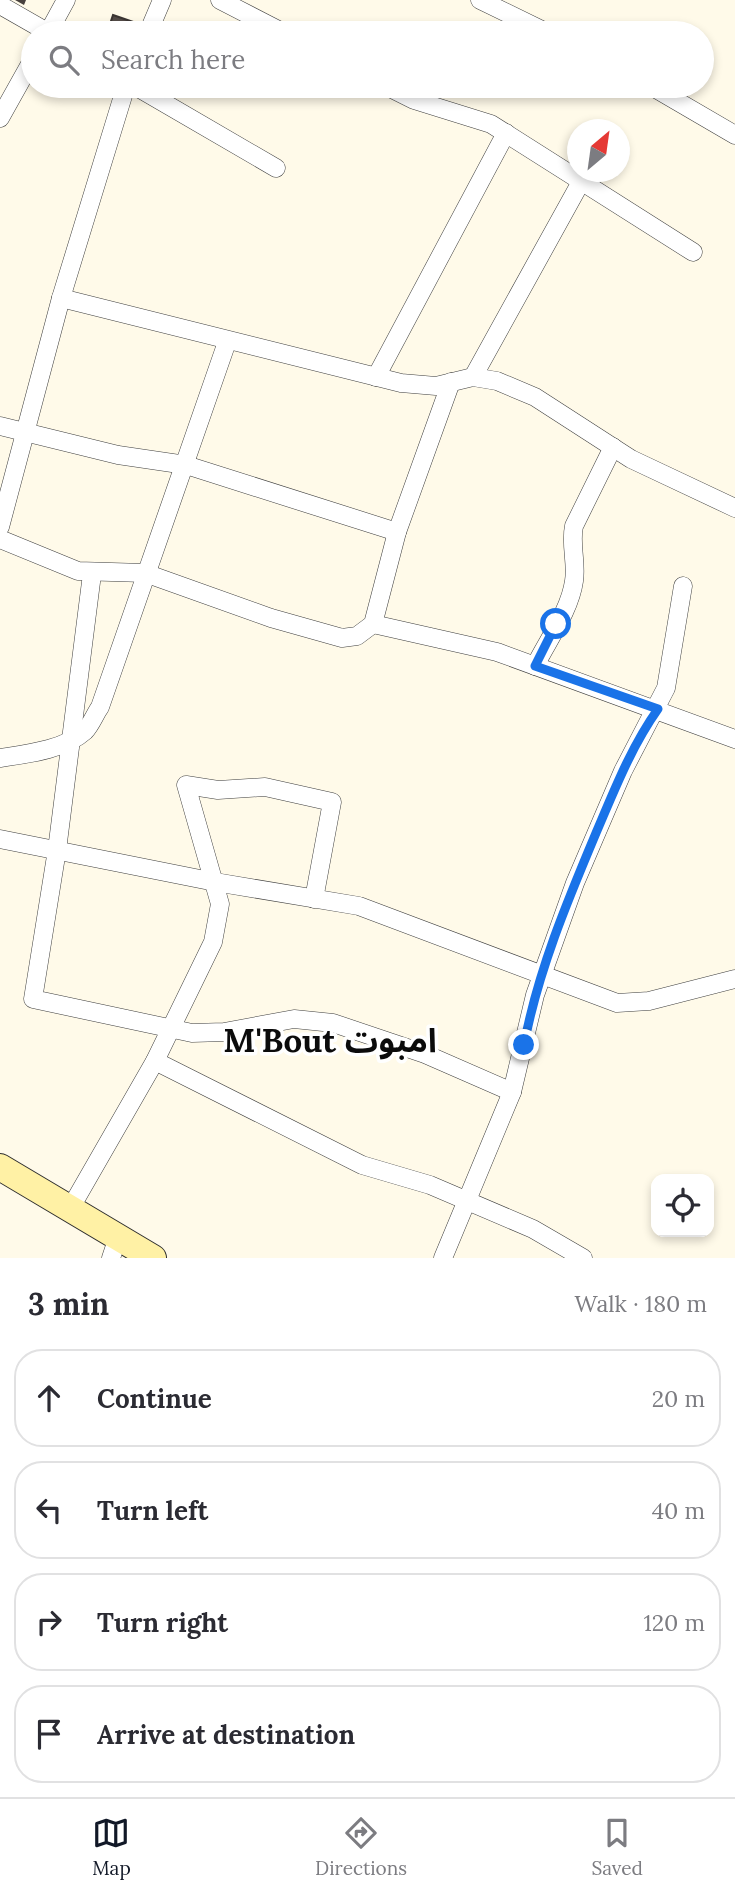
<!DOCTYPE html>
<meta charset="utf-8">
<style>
body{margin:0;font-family:Lora,"Noto Sans Arabic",serif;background:#f2f2f3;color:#2b2b33}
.controls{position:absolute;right:21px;bottom:21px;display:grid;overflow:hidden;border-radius:14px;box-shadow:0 4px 10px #0003}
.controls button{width:63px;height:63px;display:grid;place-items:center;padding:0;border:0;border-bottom:2px solid #e1e1e2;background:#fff;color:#2b2b33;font:35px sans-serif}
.compass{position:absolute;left:567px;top:119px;width:63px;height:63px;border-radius:50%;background:#fff;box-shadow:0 4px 10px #0003;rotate:29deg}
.stop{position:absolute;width:21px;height:21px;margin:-16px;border:5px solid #1a73e8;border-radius:50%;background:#fff}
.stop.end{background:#1a73e8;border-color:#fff;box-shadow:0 2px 7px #0008}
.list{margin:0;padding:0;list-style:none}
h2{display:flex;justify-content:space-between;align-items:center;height:91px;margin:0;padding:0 28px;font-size:30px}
h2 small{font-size:23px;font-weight:400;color:#7c7c81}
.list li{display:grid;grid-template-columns:46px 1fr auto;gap:21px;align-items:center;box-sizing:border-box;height:98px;margin:0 14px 14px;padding:0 14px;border:2px solid #e1e1e2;border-radius:28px}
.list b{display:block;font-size:26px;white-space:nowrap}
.list em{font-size:23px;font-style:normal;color:#7c7c81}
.icon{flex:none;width:38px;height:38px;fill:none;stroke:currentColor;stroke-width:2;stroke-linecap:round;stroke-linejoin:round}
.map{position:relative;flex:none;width:735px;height:1258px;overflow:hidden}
.search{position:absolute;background:#fff;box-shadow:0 4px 10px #0003;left:21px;right:21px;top:21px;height:77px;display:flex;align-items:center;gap:18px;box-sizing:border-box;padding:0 24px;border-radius:38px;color:#7c7c81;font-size:26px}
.sheet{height:539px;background:#fff}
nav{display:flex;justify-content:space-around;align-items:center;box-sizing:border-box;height:98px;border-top:2px solid #e1e1e2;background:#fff;font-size:19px;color:#7c7c81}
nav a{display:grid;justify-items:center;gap:4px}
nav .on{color:#111827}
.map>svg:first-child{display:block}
</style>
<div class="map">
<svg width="735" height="1258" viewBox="0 0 735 1258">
<rect width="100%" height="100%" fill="#fffae9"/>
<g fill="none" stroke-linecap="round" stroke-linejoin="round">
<g stroke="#3e3e3e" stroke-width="19">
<g id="street">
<path d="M 220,0 L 284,33"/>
<path d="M 480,0 L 548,33"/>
<path d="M 0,5 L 49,33"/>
<path d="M 48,33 L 66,0"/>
<path d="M 148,33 L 162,0"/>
<path d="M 135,86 L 276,168"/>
<path d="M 386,86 L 414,100 L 491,124 L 693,252"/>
<path d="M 651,86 L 735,135"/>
<path d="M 0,118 L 33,59"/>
<path d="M 61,298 L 401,383 L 436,386 L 473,377 L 497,381 L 535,397 L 631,459 L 735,508"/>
<path d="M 376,377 L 506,133"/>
<path d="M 473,377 L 582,180"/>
<path d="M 0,426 L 118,455 L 186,465 L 397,532"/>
<path d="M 0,527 L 61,298 L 126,86"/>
<path d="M 0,539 L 78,571 L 145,573 L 271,618 L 342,638 L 357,636 L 373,624 L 397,532 L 451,382"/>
<path d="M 92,574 L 57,850 L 33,999 L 192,1033 L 224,1032 L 294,1019 L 333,1023 L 425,1054 L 512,1092"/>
<path d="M 373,624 L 497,652 L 735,739"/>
<path d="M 535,666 C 548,640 570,610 574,581 C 577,563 570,544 574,526 L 613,447"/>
<path d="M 0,758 C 26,754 64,750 85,731 C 91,725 95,714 100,707 L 227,342"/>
<path d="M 0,839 L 215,882 L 359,906 L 617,1003 L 649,1001 L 735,979"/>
<path d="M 155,1061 L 362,1165 L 430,1185 L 533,1229 L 583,1258"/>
<path d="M 70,1209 L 155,1061 L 213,942 L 220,904 L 186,785 L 218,790 L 265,787 L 332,802 L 314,899"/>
<path d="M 111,1258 L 118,1237"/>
<path d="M 443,1258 L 512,1092 L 535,995 L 575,883 L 623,771 L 666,688 L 683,586"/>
</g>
</g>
<g stroke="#2d2d2d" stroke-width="28">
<path id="secondary" d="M 0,1167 L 153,1258"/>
</g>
<use href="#street" stroke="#fff" stroke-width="18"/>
<use href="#secondary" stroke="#fff1a5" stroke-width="26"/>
</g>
<path fill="#48413e" d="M 15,0 L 26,0 L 24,5 Z"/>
<path fill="#544c48" stroke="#3b3532" stroke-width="2" d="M 113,15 L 136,23 L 133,33 L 107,33 Z"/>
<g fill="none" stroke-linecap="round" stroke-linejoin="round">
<path stroke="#1a73e8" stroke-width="9" d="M 524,1045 C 538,971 567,902 596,833 C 614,791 631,747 658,709 L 535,666 L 556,624"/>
</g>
<g text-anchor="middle" stroke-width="7" stroke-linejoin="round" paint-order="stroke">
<g font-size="33" font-weight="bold" fill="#0b0b0b" stroke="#fff">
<text x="330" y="1052">M'Bout امبوت</text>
</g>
</g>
</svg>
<div class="controls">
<button><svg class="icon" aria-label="locate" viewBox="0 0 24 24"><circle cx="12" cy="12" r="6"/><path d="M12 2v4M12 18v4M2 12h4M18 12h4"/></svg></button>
</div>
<svg class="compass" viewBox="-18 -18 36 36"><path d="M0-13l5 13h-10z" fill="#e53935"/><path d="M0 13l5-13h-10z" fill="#7c7c81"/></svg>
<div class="stop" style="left:556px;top:624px"></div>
<div class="stop end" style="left:524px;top:1045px"></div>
<div class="search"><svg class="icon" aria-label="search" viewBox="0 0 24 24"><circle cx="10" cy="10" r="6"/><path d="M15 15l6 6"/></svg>Search here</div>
</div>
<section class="sheet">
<h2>3 min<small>Walk · 180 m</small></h2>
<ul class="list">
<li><svg class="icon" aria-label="ahead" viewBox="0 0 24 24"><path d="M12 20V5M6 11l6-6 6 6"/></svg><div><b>Continue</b></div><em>20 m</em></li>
<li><svg class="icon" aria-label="left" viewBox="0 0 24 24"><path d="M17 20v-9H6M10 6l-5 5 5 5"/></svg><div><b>Turn left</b></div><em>40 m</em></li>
<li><svg class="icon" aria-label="right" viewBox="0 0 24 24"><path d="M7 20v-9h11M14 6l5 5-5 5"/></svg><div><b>Turn right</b></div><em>120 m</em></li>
<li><svg class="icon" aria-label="arrive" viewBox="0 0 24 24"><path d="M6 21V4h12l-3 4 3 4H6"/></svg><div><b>Arrive at destination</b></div></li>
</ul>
</section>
<nav>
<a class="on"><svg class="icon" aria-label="map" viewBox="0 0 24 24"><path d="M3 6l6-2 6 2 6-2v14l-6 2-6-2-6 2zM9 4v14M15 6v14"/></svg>Map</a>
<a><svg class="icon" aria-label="directions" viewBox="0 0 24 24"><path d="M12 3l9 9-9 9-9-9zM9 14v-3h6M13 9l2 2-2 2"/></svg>Directions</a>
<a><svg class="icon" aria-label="saved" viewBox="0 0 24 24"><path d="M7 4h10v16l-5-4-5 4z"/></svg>Saved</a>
</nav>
